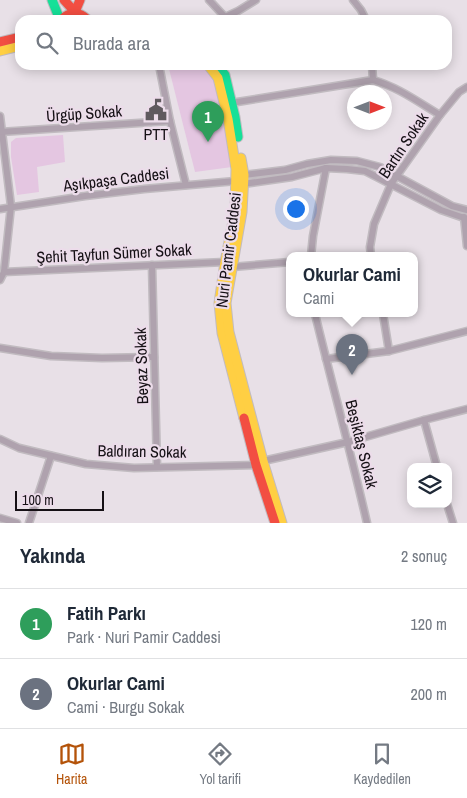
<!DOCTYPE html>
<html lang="tr">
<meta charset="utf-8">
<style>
body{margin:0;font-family:"Archivo Narrow",sans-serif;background:#f6f6f7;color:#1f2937}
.controls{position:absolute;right:15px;bottom:15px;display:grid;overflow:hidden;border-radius:10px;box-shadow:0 2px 12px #0003}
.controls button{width:45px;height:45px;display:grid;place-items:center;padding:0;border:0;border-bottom:1px solid #e0e1e3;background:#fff;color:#1f2937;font:25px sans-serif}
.compass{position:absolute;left:347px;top:85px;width:45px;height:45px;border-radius:50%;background:#fff;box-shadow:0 2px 12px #0003;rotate:90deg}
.scale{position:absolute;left:15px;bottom:12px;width:89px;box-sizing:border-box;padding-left:5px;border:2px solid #151015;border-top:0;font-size:14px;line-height:18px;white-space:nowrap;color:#151015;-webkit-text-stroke:4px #ecdcea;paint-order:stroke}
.you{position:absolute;left:295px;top:208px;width:18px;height:18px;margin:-12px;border:4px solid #fff;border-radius:50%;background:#1a73e8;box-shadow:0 0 0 8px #1a73e833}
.badge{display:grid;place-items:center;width:32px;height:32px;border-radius:50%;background:#b45309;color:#fff;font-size:16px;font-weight:700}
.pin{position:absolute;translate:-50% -41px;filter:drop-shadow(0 1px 2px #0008)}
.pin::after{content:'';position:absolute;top:26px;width:18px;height:15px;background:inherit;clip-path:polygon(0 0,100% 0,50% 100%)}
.popup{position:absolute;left:286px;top:252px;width:132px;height:65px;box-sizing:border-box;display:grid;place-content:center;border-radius:10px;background:#fff;filter:drop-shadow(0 1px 4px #0005);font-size:16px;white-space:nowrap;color:#747a83}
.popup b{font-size:19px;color:#1f2937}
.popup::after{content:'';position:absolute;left:50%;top:100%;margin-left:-10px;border:10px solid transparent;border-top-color:#fff}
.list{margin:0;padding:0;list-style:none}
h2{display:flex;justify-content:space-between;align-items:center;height:65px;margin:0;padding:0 20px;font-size:21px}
h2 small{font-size:16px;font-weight:400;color:#747a83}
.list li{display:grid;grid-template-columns:32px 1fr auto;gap:15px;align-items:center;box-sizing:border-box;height:70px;padding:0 20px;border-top:1px solid #e0e1e3}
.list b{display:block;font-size:19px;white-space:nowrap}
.list p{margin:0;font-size:16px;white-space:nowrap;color:#747a83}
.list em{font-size:16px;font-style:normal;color:#747a83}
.icon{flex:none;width:28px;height:28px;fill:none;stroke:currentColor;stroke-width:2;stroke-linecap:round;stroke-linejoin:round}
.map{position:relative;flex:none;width:467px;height:523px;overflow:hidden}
.search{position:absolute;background:#fff;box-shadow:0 2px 12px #0003;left:15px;right:15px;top:15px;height:55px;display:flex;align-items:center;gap:12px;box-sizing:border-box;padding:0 18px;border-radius:15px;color:#747a83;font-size:19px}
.sheet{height:205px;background:#fff}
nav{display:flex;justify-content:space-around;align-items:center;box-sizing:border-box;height:70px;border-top:1px solid #e0e1e3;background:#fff;font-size:14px;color:#747a83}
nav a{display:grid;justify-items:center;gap:2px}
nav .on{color:#b45309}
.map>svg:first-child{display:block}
</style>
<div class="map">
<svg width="467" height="523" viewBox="0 0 467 523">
<rect width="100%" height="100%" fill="#e8e0e7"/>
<g fill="#e4c6e1">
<path d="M 168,65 L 203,65 L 211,74 L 217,89 L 225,118 L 232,167 L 195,172 Z"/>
<path d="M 63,135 L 65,162 L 37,167 L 39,192 L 17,195 L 11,157 L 11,142 L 16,138 Z"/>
</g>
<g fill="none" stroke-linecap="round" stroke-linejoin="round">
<g stroke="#c1bbc0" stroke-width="9">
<g id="street">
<path d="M 209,0 L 225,17"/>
<path d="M 353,0 L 361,10 L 366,20"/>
<path d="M 219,20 L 238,11 L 256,0"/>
<path d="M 159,65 L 170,121 L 186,185"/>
<path d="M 372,65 L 373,80"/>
<path d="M 231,103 L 373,80 C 398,87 418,102 440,115"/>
<path d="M 0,116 L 11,206 L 4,272 L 0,280"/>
<path d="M 0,132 L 170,121"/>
<path d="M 244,175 L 285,170 L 307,164 L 331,160 L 357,161 L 380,167 L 452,206 L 467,210"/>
<path d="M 243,184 L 292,177 L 326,168 L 347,169 L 365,171 L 441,210 L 467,219"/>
<path d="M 0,209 L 85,196 L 144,189 L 236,181"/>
<path d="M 464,217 L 467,246"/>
<path d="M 311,256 L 313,236 L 326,168"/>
<path d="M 371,256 L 370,247 L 374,224 L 391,184 L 440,115 L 459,92 L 467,87"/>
<path d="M 152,265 L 157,467"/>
<path d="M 232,267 L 290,262"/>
<path d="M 4,272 L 225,262"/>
<path d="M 315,314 C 332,384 351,453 367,523"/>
<path d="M 383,314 L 389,351"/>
<path d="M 0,348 L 51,356 L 102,358 L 154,357"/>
<path d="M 326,359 L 389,351 L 467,331"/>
<path d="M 424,420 L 437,467"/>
<path d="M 0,439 L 19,448 L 86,464 L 134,468 L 256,465"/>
<path d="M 263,461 L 348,442 L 424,420 L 467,409"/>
<path d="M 447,504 L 453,523"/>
<path d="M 0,518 L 17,523"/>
<path d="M 29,523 L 51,456"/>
</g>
</g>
<g stroke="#c1bbc0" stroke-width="11">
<g id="fast">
<path d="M 52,0 L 60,20"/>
<path d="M 217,65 L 225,75 L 235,117 L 238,137"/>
</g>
</g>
<g stroke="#c1bbc0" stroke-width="11">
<g id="slow">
<path d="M 0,51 L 20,46"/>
<path d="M 208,65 L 218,78 L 228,119 L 236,169 L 235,211 L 225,262 L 219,303 L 222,333 L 244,418"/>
<path d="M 241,158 L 244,175 L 242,212 L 226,303 L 229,332 L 263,461 L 282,523"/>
</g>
</g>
<g stroke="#c1bbc0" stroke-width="11">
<g id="jam">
<path d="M 64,0 L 75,12 L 80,0"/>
<path d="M 61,20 C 70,11 79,11 88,20"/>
<path d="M 0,42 L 20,37"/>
<path d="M 244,418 L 256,465 L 275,523"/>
</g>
</g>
<use href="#street" stroke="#afa2ae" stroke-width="6"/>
<use href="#fast" stroke="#16e098" stroke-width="9"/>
<use href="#slow" stroke="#ffcf43" stroke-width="9"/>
<use href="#jam" stroke="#f24e42" stroke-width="9"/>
</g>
<defs>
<g id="civic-bare" transform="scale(1.725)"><path d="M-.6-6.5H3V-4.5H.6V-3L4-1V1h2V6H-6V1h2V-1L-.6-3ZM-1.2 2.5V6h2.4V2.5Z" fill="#5f595e" stroke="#ecdcea" stroke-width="2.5" paint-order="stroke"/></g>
</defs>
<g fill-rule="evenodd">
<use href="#civic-bare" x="156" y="110"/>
</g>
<g text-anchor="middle" stroke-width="4.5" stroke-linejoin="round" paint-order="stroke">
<g font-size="16" fill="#151015" stroke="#ecdcea">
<text transform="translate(84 113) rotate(-4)" y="6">Ürgüp Sokak</text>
<text transform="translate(403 145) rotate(-56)" y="6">Bartın Sokak</text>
<text transform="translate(116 179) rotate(-7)" y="6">Aşıkpaşa Caddesi</text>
<text transform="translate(228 250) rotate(-83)" y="6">Nuri Pamir Caddesi</text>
<text transform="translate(114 253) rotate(-3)" y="6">Şehit Tayfun Sümer Sokak</text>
<text transform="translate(141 366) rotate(-92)" y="6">Beyaz Sokak</text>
<text transform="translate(362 444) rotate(76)" y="6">Beşiktaş Sokak</text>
<text transform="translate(142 451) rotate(1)" y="6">Baldıran Sokak</text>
</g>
<g font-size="16" fill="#151015" stroke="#ecdcea">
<text x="156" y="140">PTT</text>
</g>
</g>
</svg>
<div class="controls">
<button><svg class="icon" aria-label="layers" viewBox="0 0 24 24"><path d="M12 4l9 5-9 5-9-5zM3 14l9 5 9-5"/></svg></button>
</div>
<svg class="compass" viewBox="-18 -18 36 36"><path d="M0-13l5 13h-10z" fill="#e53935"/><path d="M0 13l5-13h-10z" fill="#747a83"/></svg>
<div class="scale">100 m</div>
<div class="you"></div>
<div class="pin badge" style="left:208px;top:142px;background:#2e9e5b">1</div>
<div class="pin badge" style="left:352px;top:375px;background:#6b7280">2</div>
<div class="popup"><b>Okurlar Cami</b>Cami</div>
<div class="search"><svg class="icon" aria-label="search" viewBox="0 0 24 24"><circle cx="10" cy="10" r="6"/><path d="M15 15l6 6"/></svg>Burada ara</div>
</div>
<section class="sheet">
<h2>Yakında<small>2 sonuç</small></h2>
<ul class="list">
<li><span class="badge" style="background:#2e9e5b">1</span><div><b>Fatih Parkı</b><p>Park · Nuri Pamir Caddesi</p></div><em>120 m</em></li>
<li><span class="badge" style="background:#6b7280">2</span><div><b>Okurlar Cami</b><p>Cami · Burgu Sokak</p></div><em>200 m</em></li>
</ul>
</section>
<nav>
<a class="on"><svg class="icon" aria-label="map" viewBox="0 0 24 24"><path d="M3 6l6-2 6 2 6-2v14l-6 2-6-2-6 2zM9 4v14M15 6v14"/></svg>Harita</a>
<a><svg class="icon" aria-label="directions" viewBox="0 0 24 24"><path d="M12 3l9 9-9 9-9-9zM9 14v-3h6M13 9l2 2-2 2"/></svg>Yol tarifi</a>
<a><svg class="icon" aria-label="saved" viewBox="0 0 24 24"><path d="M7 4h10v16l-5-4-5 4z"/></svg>Kaydedilen</a>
</nav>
